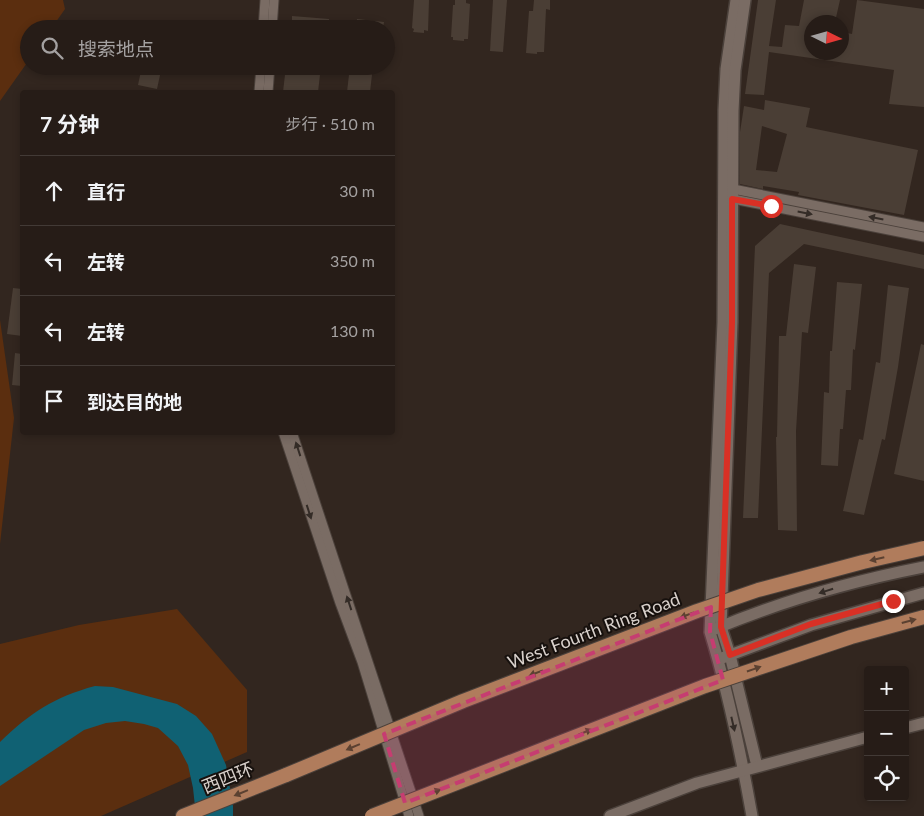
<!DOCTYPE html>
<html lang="zh">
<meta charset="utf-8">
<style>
body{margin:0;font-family:Lato,"Noto Sans SC",sans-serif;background:#322924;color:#f1f3f6}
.controls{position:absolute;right:15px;bottom:15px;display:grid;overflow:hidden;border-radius:5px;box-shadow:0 2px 8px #0003}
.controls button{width:45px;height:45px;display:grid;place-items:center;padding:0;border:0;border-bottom:1px solid #423a36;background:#261c17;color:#f1f3f6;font:25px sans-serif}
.compass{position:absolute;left:804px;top:15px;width:45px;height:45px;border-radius:50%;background:#261c17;box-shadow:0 2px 8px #0003;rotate:95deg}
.stop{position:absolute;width:15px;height:15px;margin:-11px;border:4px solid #d93025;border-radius:50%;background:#fff}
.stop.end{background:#d93025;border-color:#fff;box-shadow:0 1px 5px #0008}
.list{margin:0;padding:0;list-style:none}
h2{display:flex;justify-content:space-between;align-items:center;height:65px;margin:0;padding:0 20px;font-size:21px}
h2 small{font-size:16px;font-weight:400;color:#a4a1a1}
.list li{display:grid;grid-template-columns:32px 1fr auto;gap:15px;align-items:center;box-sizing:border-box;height:70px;padding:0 20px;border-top:1px solid #423a36}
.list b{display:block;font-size:19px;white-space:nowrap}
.list em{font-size:16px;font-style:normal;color:#a4a1a1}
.icon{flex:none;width:28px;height:28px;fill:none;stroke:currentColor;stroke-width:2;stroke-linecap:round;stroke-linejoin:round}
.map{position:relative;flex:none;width:924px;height:816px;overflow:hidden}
.search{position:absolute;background:#261c17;box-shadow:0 2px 8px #0003;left:20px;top:20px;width:375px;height:55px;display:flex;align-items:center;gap:12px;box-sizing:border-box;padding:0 18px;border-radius:28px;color:#a4a1a1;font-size:19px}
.panel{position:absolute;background:#261c17;box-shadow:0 2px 8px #0003;left:20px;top:90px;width:375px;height:345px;border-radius:5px}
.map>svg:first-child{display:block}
</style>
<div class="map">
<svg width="924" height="816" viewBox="0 0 924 816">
<rect width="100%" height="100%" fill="#32261f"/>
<g fill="#5b2e0f">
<path d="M 0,0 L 63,0 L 65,9 L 51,29 L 29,29 L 29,60 L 0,101 Z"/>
<path d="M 0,320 L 14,418 L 0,544 Z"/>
<path d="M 177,609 L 247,690 L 247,752 L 101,816 L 0,816 L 0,644 L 79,625 Z"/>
</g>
<path fill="#106173" d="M 95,686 L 113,687 L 177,704 L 196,716 L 212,734 L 226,765 L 233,806 L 233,816 L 196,816 L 193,788 L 188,765 L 178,746 L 158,728 L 144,724 L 125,721 L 106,723 L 84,730 L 0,786 L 0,742 C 30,713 54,697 95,686 Z"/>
<g fill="#4a3e35" fill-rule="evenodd">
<path d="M 414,0 L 429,0 L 428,31 L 424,30 L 424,33 L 413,32 L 414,29 L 412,28 Z"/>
<path d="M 455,0 L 466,0 L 466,3 L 470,4 L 468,39 L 464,39 L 464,41 L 453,40 L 453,37 L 451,37 L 453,5 L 455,5 Z"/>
<path d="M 493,0 L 507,0 L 503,52 L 490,51 Z"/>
<path d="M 534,0 L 550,0 L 550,10 L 546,9 L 544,52 L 537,52 L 537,54 L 526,53 L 529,11 L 533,11 Z"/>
<path d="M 758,0 L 776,0 L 769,46 L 782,47 L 785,25 L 799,26 L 804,0 L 840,0 L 835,22 L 812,22 L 812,52 L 842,52 L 842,32 L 852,34 L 857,0 L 924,9 L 924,107 L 889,104 L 894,70 L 769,52 L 764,95 L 745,94 Z"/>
<path d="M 292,16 L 329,19 L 329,29 L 292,29 Z"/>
<path d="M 357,19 L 384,22 L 383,29 L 356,29 Z"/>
<path d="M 142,66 L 162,66 L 157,89 L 138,85 Z"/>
<path d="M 286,66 L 321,66 L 318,92 L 283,92 Z"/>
<path d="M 350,66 L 373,66 L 370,92 L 347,92 Z"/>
<path d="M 765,100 L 810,108 L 806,127 L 918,150 L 904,215 L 798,195 L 799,192 L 763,186 L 763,189 L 740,184 L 740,132 L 744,106 L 764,110 ZM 762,126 L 787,134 L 777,172 L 756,170 Z"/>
<path d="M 780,224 L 924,255 L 924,269 L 804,244 L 769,273 L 758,518 L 743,518 L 755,246 Z"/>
<path d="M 794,264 L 816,267 L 808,333 L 802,332 L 796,431 L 797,531 L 778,530 L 776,437 L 777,437 L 779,336 L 786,336 Z"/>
<path d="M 837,282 L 862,284 L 855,350 L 853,349 L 851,390 L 846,390 L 843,429 L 840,429 L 838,466 L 821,465 L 824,392 L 829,393 L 830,351 L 832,351 Z"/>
<path d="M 888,285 L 909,288 L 898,367 L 885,440 L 882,439 L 864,515 L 843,511 L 859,439 L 863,440 L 876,362 L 880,363 Z"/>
<path d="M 13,288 L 22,289 L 22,336 L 7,334 Z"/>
<path d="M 921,344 L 924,345 L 924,481 L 894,474 Z"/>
<path d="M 15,353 L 22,354 L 22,386 L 12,385 Z"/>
</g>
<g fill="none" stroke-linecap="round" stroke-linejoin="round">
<g stroke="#4b413b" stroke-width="11">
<g id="minor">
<path d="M 263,29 L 265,0"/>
<path d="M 272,29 L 274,0"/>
<path d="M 259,92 L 261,66"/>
<path d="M 268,92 L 270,66"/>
<path d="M 728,188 L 924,227"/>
<path d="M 728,198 L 924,237"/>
<path d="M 283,432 L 340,603 L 362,662 L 409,816"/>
<path d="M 292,432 L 419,816"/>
</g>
</g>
<g stroke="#4b413b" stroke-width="14">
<g id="tertiary">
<path d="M 736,0 L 726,69 L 724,110 L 723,322 L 710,632 C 728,692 741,754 752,816"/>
<path d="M 745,0 L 735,70 L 733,111 L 732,322 L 721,627 L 730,655 L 757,766"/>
<path d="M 715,629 C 782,601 853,581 924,567"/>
<path d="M 722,658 L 811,625 L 924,593"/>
<path d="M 905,728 L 924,723"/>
<path d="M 610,816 L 697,783 L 868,737"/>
</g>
</g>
<g stroke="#4b413b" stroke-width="16">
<path id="trunk" d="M 183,816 L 286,775"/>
</g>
<use href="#minor" stroke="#7a6c64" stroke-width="9"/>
<use href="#tertiary" stroke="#7a6c64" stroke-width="11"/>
<use href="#trunk" stroke="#b07c5c" stroke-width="14"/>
<g stroke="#4b413b" stroke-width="16" stroke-linecap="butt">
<g id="trunk-bridge">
<path d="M 286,775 L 463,701 L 697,611 L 758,590 L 863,562 L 924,548"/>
<path d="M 372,816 L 705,686 L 851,637 L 924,617"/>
</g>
</g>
<use href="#trunk-bridge" stroke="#b07c5c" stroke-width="14"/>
</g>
<defs><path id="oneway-solid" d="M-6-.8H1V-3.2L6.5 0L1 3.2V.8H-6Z" transform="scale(1.25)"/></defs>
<g fill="#342c27">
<use href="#oneway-solid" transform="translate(805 213) rotate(11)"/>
<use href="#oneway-solid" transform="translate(876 218) rotate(-169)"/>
<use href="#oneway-solid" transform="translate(298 449) rotate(-108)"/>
<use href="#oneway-solid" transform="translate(309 512) rotate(72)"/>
<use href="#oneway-solid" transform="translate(826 591) rotate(162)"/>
<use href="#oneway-solid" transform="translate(349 603) rotate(-108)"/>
<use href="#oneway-solid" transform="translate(733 724) rotate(77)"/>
</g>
<g fill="#5b4131">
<use href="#oneway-solid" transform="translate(877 559) rotate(167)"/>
<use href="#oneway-solid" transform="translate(687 615) rotate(159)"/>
<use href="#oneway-solid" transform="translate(909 621) rotate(-15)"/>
<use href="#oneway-solid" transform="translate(754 669) rotate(-19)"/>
<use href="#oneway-solid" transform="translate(536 673) rotate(159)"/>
<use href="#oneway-solid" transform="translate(585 732) rotate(-22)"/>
<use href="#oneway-solid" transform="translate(353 747) rotate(157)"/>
<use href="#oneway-solid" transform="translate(434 792) rotate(-21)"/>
<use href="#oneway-solid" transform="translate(241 793) rotate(158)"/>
</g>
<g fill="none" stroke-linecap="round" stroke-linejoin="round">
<path stroke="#d93025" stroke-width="6" d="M 771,206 L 732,199 L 732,322 L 721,627 L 730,655 L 811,624 L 893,601"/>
</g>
<path fill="#c63d71" fill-opacity="0.2" stroke="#c63d71" stroke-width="4" stroke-dasharray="10 6" stroke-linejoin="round" d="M 711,607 L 710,632 L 723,680 L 405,803 L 384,734 Z"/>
<g text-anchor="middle" stroke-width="4" stroke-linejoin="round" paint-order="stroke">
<g font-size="18" fill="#d8d0cb" stroke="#16100d">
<text transform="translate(594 631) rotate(-21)" y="6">West Fourth Ring Road</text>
<text transform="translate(228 778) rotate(-22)" y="6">西四环</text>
</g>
</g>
</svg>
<div class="controls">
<button>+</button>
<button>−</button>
<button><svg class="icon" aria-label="locate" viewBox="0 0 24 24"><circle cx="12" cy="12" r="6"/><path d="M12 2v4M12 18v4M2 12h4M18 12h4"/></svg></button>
</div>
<svg class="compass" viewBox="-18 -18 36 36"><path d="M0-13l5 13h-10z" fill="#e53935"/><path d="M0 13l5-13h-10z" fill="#a4a1a1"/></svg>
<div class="stop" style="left:771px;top:206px"></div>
<div class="stop end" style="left:893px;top:601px"></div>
<div class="search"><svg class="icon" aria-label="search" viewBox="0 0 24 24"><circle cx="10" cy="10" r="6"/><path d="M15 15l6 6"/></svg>搜索地点</div>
<section class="panel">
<h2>7 分钟<small>步行 · 510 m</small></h2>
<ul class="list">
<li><svg class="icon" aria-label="ahead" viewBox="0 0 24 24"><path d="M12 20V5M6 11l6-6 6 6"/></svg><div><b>直行</b></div><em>30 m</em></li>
<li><svg class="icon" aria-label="left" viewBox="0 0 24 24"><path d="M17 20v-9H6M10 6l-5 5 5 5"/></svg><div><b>左转</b></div><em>350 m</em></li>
<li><svg class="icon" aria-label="left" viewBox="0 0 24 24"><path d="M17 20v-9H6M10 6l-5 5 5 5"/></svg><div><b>左转</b></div><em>130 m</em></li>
<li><svg class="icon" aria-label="arrive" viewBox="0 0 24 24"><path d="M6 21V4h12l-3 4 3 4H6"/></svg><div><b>到达目的地</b></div></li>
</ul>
</section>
</div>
